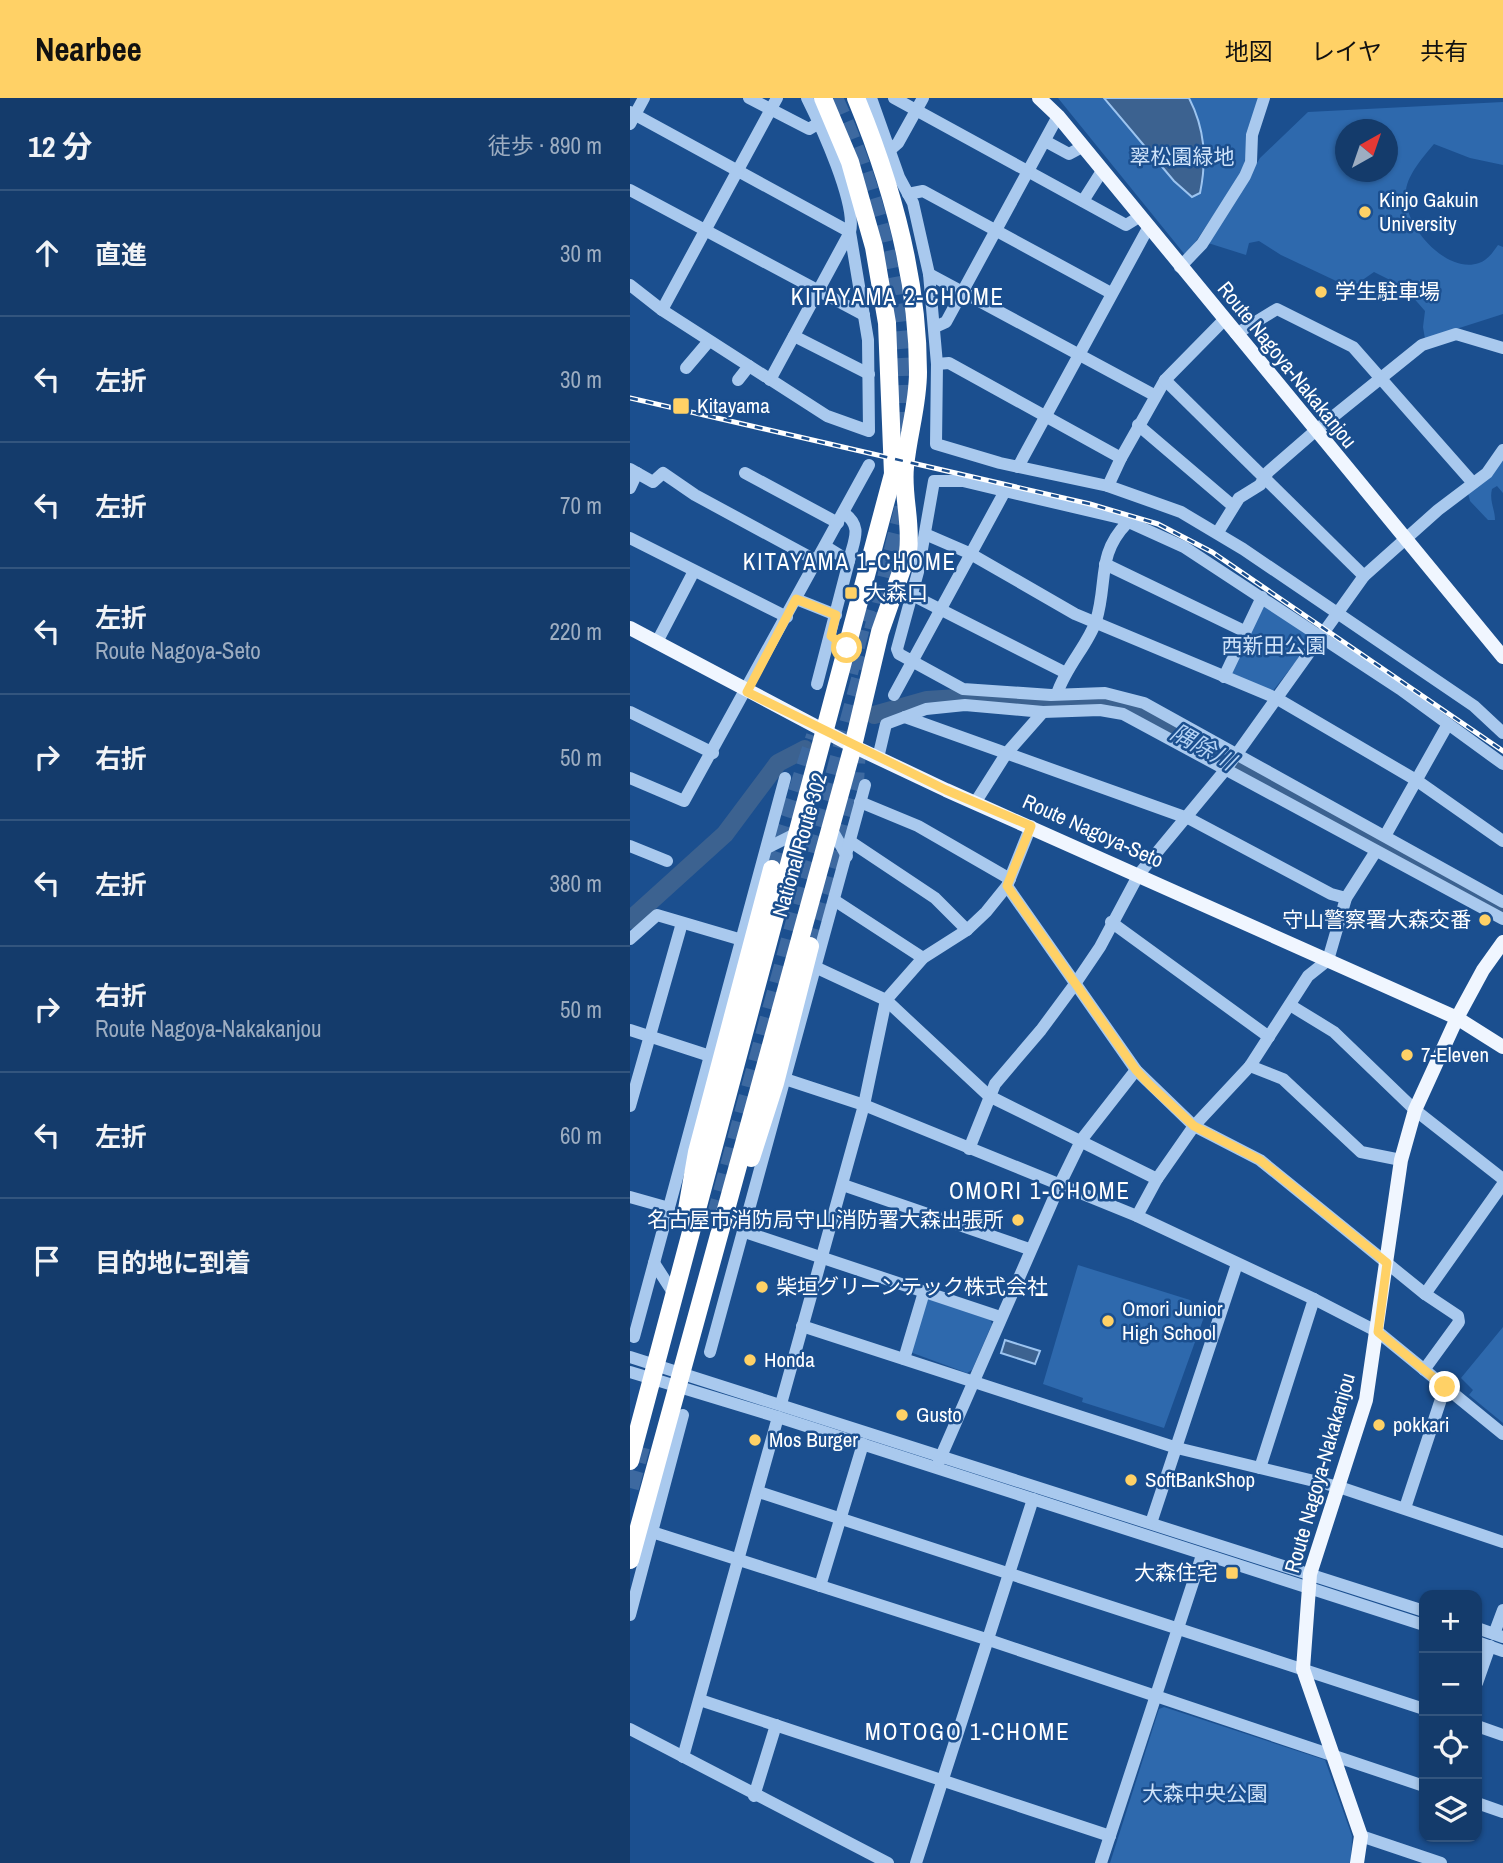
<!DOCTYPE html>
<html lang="ja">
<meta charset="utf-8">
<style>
body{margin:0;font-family:"Archivo Narrow","Noto Sans JP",sans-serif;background:#1d4271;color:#f1f3f6}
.controls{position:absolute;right:21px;bottom:21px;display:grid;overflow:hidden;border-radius:14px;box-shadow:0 2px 5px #0004}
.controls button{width:63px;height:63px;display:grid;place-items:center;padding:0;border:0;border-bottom:2px solid #33557e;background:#143b6b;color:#f1f3f6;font:35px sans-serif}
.compass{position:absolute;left:705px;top:21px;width:63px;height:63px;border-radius:50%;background:#143b6b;box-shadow:0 2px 5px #0004;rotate:40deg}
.stop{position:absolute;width:21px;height:21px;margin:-16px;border:5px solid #ffd166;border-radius:50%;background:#fff}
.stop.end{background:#ffd166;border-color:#fff;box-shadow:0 2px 7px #0008}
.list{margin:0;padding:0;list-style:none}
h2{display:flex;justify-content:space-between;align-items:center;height:91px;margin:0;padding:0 28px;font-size:30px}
h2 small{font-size:23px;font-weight:400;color:#9dadc1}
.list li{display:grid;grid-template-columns:46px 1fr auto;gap:21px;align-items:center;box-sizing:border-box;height:126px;padding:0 28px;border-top:2px solid #33557e}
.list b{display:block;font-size:26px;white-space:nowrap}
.list p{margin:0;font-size:23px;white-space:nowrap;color:#9dadc1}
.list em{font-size:23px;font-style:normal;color:#9dadc1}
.icon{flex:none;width:38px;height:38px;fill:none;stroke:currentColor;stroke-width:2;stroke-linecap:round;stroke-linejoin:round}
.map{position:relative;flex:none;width:873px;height:1765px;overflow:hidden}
header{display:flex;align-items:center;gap:42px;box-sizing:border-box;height:98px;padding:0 35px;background:#ffd166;color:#111}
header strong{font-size:33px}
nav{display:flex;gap:38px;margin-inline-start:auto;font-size:24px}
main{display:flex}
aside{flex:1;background:#143b6b}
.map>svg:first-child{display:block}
</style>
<header>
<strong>Nearbee</strong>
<nav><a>地図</a><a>レイヤ</a><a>共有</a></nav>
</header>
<main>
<aside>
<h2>12 分<small>徒歩 · 890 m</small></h2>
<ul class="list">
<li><svg class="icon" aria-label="ahead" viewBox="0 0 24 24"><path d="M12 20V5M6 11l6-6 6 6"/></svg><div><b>直進</b></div><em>30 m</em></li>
<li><svg class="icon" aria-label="left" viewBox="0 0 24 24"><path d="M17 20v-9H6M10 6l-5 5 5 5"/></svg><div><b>左折</b></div><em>30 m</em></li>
<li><svg class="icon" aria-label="left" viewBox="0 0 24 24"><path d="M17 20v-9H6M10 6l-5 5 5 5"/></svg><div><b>左折</b></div><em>70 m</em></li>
<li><svg class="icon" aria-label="left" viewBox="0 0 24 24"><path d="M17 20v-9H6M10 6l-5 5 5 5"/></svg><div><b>左折</b><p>Route Nagoya-Seto</p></div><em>220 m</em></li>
<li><svg class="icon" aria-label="right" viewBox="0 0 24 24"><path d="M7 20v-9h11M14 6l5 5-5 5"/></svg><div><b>右折</b></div><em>50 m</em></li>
<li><svg class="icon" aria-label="left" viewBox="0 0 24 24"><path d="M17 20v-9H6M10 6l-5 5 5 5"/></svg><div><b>左折</b></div><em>380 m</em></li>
<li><svg class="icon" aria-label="right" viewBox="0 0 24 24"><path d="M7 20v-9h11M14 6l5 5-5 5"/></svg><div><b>右折</b><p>Route Nagoya-Nakakanjou</p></div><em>50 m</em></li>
<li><svg class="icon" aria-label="left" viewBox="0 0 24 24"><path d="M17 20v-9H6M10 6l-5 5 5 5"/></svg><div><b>左折</b></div><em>60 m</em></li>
<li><svg class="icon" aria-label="arrive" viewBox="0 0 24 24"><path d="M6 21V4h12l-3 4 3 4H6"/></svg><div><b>目的地に到着</b></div></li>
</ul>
</aside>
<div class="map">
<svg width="873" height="1765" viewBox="0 0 873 1765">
<rect width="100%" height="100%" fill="#1b4f8f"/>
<g fill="#2e69ad" fill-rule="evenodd">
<path d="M 428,0 L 629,0 L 612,75 L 556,158 Z"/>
<path d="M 873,4 L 873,67 L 840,60 L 804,46 C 794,58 778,76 776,92 C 770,124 815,177 849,165 C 858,162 863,154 868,147 L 873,149 L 873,216 L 795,241 L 793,229 L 795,213 L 774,189 L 744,174 L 721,190 L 651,157 L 629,143 L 619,145 L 616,157 L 578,145 L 630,60 L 678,14 ZM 716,32 L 758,32 L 758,74 L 716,74 Z"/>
<path d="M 873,360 L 873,395 L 867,388 L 862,391 C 859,403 865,411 865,422 L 858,422 L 840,403 L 838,395 Z"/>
<path d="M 636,507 L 681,539 L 682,543 L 642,594 L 602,577 L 601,574 L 632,508 Z"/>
<path d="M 448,1167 L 560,1202 L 574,1219 L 534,1330 L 452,1304 L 453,1300 L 413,1286 Z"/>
<path d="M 298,1200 L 360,1221 L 362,1226 L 342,1272 L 337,1275 L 280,1254 Z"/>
<path d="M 873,1229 L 873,1325 L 839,1297 L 843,1292 L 831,1280 Z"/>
<path d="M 534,1609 L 695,1662 L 722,1738 L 721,1765 L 480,1765 L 529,1611 Z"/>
</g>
<g fill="#3c6290" stroke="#9cc4f0" stroke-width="2">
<path d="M 474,0 L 559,0 C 575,31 577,61 570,95 L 562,99 L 544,83 Z"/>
<path d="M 375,1242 L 410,1253 L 405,1266 L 371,1255 Z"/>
</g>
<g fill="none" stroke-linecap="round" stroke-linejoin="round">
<g stroke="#3c6290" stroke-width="18">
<path d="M 244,617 L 297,602 L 342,599 L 390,604 L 465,604 L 500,609 L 873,813"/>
<path d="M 0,822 L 95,736 L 148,665 L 175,651"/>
</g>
<g stroke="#3d69a0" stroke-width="18" stroke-dasharray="18 9" stroke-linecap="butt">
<path d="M 204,0 C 254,109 281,233 270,354"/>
<path d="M 243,532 L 274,407"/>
<path d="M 219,575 L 236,511"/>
<path d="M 142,771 L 185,638"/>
<path d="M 180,848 L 225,685 L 227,650"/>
<path d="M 85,1120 L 236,559"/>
<path d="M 0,1390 L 11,1349"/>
</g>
<g stroke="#a9c9ee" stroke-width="12">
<path d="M 119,0 L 179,31 L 189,25"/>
<path d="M 241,0 L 269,79 L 283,105 L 299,176 L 307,266 L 306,346 L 370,365 L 478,388 L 551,414 L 613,451 L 844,608 L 873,635"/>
<path d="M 264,0 L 496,127 L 509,119"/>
<path d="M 0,14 L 220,134"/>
<path d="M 0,26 L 14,0"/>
<path d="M 415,43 L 439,56 L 452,49"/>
<path d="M 260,52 L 268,45 L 293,0"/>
<path d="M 0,92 L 234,217"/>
<path d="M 278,96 L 293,93 L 481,195"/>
<path d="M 453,103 L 472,73"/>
<path d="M 550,169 L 572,146 L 615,78 L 621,64 L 622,37 L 634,0"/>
<path d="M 299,176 L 524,297"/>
<path d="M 0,187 L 32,212 L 197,318 L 239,333 L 238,242 L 220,134"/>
<path d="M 32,212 L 147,0"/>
<path d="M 305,229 L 316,224 L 428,18"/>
<path d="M 606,236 L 647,211 L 723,249 L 843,385"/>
<path d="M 164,238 L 239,276"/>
<path d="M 307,266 L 319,265 L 491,360 L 535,282 L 594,222"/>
<path d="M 56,270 L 79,243"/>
<path d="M 108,282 L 119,268"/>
<path d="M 140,282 L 220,134 C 227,106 191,28 177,0"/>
<path d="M 535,282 L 734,478"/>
<path d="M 508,327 L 603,408"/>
<path d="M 388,369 L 518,130"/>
<path d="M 0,371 L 23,384 L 33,375 L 65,397 L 187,463"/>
<path d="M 115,375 L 208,425"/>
<path d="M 478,388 L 491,360"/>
<path d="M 0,390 L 7,375"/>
<path d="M 214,415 C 233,429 224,441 219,463"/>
<path d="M 588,434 L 609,400 L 630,387 L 638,374 L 684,334 L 792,247 L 826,236 L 873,250"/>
<path d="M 295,436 L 339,455 L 445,516 L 646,600 L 786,682 L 873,743"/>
<path d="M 0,440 L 157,519"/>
<path d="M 475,466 L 614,533"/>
<path d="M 282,497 L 434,574"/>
<path d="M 166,501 L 206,517"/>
<path d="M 27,544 L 64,473"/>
<path d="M 594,579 L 632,499"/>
<path d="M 187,586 L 219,463 L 195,448"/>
<path d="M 427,596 C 436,568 458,547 466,523 C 478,485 466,457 497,425"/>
<path d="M 264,597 L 375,393"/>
<path d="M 0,614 L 83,655"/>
<path d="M 275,619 L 560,721 L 701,796 L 716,800"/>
<path d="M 248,660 L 256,626 L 296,611 L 335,607 L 413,614 L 470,612 L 493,616 L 873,821"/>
<path d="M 873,666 L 770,591 L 554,449 L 490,420 L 333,383 L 304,383 L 288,474 L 267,551 L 269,556 L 333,591 L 421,597 L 475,595 L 514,605 L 873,804"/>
<path d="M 0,680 L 54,703 L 239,367"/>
<path d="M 230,704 L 288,728 L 380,781"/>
<path d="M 345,705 L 376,656 L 413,614"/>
<path d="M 199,727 L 217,758"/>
<path d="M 755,738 L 818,626"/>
<path d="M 221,744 L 305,800 L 337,832"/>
<path d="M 0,748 L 37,763"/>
<path d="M 137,750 L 169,734"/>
<path d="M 377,788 L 506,972 L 564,1028 L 630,1062 L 795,1196 L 873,1086"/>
<path d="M 204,802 L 293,860"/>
<path d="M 481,824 L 639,939"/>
<path d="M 0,841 L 27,817 L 112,842"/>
<path d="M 185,869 L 256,902 L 359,998 L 527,1081"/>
<path d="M 660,907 L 704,934 L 785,1012 L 873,1081"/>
<path d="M 0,932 L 80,958"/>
<path d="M 620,968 L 653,981 L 731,1054 L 771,1062"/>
<path d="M 155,981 L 234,1007 L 507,1118 L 684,1201 L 748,1234 L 873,1336"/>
<path d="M 0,1008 L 52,825"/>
<path d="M 339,1051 L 365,986 L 411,932 L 445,886 L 470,849 L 509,776 L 596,671 L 734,478 L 808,412 L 857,375 L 873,352"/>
<path d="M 213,1087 L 399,1151"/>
<path d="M 0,1099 L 39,1110"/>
<path d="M 507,1118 L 527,1081 L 564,1028 L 620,968 L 678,878 L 698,862 L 716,800 L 746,753"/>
<path d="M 115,1134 L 370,1219"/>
<path d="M 24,1165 L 44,1196"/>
<path d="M 172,1228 L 547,1350 L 709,1389 L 873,1444"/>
<path d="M 4,1239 L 155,680"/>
<path d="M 80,1254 L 235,687"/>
<path d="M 0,1259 L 794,1513"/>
<path d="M 274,1261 L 294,1194"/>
<path d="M 794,1272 L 829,1224 L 828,1218 L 795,1196"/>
<path d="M 0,1274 L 148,1319 L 794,1527"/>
<path d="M 151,1306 L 234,1007 L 256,902 L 293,860 L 337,832 L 356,814 L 377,788 L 401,728"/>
<path d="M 309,1363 L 430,1086 L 452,1041 L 506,972"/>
<path d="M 630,1370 L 684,1201"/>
<path d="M 129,1394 L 794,1611"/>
<path d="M 775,1410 L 815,1289"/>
<path d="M 521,1425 L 607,1166"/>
<path d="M 22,1434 L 359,1542 L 794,1688"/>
<path d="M 190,1488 L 233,1346"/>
<path d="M 0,1517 L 53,1317"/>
<path d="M 847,1530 L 873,1539"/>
<path d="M 864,1536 L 873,1512"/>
<path d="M 847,1544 L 873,1553"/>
<path d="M 847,1585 L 860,1548"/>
<path d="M 70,1602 L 480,1738"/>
<path d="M 847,1628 L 873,1637"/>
<path d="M 0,1631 L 258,1765"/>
<path d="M 53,1659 L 148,1319"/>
<path d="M 124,1698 L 146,1627"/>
<path d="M 847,1705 L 873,1714"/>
<path d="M 731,1738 L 811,1765"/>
<path d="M 286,1765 L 403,1401"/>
<path d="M 471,1765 L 572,1457"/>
</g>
<g stroke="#f0f6ff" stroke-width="14">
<path d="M 409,0 L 428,18 L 873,559"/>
<path d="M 0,530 L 223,648 L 316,692 L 827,920 L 873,949"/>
<path d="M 727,1765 L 731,1738 L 673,1571 L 680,1476 L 736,1302 L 771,1062 L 785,1012 L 827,920 L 853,872 L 873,844"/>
</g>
<g stroke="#fff" stroke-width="18">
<path d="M 121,1060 L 145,985 L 180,848"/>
<path d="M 56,1117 L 67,1054 L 142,771"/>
<path d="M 0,1363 L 263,376 L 257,225 L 244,149 L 220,64 L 193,0"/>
<path d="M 0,1462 L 223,648 L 250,534 L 278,454 C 282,425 272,397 275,369 C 278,336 288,307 288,274 C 288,179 262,87 226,0"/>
</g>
<g stroke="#fff" stroke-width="5">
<path id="rail" d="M 0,300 L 460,406 L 528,426 L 582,454 L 873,653"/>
</g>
<use href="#rail" stroke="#1b4f8f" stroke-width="2.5" stroke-dasharray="8" stroke-linecap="butt"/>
</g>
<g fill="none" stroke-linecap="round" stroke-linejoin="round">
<path stroke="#ffd166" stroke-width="9" d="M 217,550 L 201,538 L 206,517 L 166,501 L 117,594 L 316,692 L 401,728 L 377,788 L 506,972 L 520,987 L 564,1028 L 630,1062 L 757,1165 L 748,1234 L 815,1289"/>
</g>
<g fill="#ffd166" stroke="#1b4f8f" stroke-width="2.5">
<circle cx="735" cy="114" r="7"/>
<circle cx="691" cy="194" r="7"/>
<rect x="42" y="299" width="18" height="18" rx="3.5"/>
<rect x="214" y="488" width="14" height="14" rx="3.5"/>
<circle cx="855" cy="822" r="7"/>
<circle cx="777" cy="957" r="7"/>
<circle cx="388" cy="1122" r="7"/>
<circle cx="132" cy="1189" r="7"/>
<circle cx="478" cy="1223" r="7"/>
<circle cx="120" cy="1262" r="7"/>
<circle cx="272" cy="1317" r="7"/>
<circle cx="749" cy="1327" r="7"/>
<circle cx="125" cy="1342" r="7"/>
<circle cx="501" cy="1382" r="7"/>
<rect x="595" y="1468" width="14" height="14" rx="3.5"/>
</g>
<g text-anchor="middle" stroke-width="5" stroke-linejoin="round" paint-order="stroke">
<g font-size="21" fill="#cfe3fa" stroke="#1b4f8f">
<text x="552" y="66">翠松園緑地</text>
<text x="644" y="555">西新田公園</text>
<text x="575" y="1703">大森中央公園</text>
</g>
<g font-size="21" fill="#fff" stroke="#1b4f8f" text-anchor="start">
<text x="749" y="109">Kinjo Gakuin<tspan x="749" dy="24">University</tspan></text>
<text x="705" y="201">学生駐車場</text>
<text x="67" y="315">Kitayama</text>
<text x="235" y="502">大森口</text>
<text x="841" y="829" text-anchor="end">守山警察署大森交番</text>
<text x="791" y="964">7-Eleven</text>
<text x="374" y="1129" text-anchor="end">名古屋市消防局守山消防署大森出張所</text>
<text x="146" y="1196">柴垣グリーンテック株式会社</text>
<text x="492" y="1218">Omori Junior<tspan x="492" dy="24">High School</tspan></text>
<text x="134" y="1269">Honda</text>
<text x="286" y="1324">Gusto</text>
<text x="763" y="1334">pokkari</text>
<text x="139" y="1349">Mos Burger</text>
<text x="515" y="1389">SoftBankShop</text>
<text x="588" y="1482" text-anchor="end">大森住宅</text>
</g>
<g font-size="21" fill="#fff" stroke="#1b4f8f">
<text transform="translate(657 267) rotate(51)" y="7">Route Nagoya-Nakakanjou</text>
<text transform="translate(463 733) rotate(24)" y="7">Route Nagoya-Seto</text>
<text transform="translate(170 747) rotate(-74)" y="7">National Route 302</text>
<text transform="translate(690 1375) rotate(-74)" y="7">Route Nagoya-Nakakanjou</text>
</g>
<g font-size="23" letter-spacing="2" fill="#fff" stroke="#1b4f8f">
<text x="268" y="207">KITAYAMA 2-CHOME</text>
<text x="220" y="472">KITAYAMA 1-CHOME</text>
<text x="410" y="1101">OMORI 1-CHOME</text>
<text x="338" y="1642">MOTOGO 1-CHOME</text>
</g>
<g font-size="23" font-style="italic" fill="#b5d3f5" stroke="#1b4f8f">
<text transform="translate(573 649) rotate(29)" y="8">隅除川</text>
</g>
</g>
</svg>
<div class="controls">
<button>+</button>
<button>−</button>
<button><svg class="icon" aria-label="locate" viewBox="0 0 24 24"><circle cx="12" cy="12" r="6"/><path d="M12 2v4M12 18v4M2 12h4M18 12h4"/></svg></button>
<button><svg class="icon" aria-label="layers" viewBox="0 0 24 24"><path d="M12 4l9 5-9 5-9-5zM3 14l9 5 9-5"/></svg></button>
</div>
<svg class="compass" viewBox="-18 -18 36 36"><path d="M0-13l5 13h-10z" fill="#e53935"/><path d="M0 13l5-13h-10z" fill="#9dadc1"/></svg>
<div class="stop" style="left:217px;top:550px"></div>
<div class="stop end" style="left:815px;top:1289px"></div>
</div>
</main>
